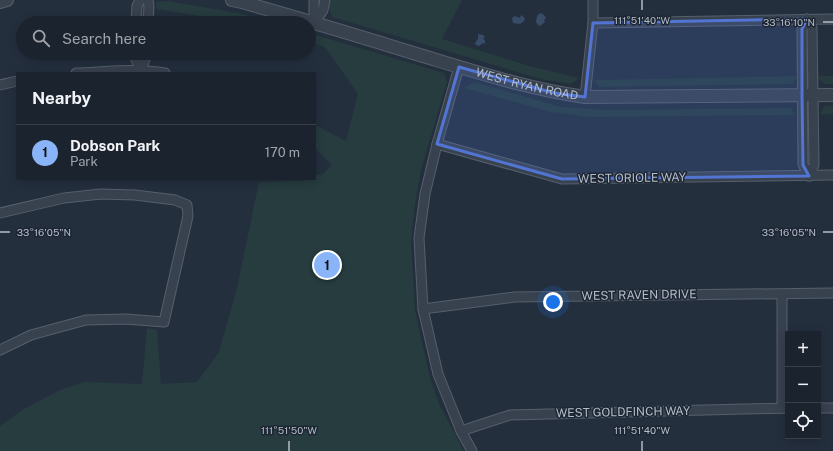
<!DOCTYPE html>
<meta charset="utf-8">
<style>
body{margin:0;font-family:"Public Sans",sans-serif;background:#242b36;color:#f1f3f6}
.controls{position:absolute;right:12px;bottom:12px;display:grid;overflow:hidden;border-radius:0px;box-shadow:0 2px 10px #0003}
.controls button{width:36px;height:36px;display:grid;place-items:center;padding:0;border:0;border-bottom:1px solid #39404a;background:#1b232e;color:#f1f3f6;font:20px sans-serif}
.you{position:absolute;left:553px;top:302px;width:14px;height:14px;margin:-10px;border:3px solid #fff;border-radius:50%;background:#1a73e8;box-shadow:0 0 0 6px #1a73e833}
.badge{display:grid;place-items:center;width:26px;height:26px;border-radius:50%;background:#8ab4f8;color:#111;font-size:13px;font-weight:700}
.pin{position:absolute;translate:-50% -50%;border:2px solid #fff;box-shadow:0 1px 4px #0006}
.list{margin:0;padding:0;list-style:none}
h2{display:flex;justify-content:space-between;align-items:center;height:52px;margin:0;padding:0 16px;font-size:17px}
h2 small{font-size:13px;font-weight:400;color:#a0a4aa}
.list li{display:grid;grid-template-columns:26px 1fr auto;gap:12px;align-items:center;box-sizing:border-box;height:56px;padding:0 16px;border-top:1px solid #39404a}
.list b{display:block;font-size:15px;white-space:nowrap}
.list p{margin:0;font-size:13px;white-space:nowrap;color:#a0a4aa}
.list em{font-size:13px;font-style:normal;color:#a0a4aa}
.icon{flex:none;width:22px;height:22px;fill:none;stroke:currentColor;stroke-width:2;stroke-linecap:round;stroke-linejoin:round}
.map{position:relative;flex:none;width:833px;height:451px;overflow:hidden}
.search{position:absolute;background:#1b232e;box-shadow:0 2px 10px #0003;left:16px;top:16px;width:300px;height:44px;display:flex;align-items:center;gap:10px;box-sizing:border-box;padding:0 14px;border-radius:22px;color:#a0a4aa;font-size:15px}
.panel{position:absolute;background:#1b232e;box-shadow:0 2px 10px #0003;left:16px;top:72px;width:300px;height:108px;border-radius:0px}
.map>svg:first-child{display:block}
</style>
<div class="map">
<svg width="833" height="451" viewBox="0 0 833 451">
<rect width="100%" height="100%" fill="#242f3e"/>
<g fill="#263c3f">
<path d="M 329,0 L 462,0 L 442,39 L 529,66 L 579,78 L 571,84 L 541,79 L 332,17 L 328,6 Z"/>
<path d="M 168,1 L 243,14 L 275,23 L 244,23 L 157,9 L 156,2 Z"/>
<path d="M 309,33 L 444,73 L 447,82 L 421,170 L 414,211 L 411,242 L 415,310 L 430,378 L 439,404 L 464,451 L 0,451 L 0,426 L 22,410 L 60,390 L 84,382 L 142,384 L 147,328 L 157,330 L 161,384 L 197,382 L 219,352 L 237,288 L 259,182 L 304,181 L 306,179 L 315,179 L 315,175 L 322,175 L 332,165 L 315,148 L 315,125 L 346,141 L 358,94 L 325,47 L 309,42 Z"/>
<path d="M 797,76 L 793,84 L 599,87 L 594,80 Z"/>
<path d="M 816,76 L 833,76 L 833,84 L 825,84 Z"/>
<path d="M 474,82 L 561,107 L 607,110 L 791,108 L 796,115 L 590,117 L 551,112 L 464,88 Z"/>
<path d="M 824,106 L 833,106 L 833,114 L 820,115 Z"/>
</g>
<g fill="#394c67">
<path d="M 540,13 L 543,14 L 546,18 L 544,20 L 545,22 L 540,26 L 538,25 L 536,22 L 537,16 Z"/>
<path d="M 522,15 L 525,19 L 524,21 L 520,24 L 513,23 L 512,18 L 515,16 L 519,18 Z"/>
<path d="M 479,34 L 485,36 L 483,39 L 485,40 L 485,44 L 483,43 L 479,46 L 476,45 L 475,43 L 478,39 L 478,35 Z"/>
</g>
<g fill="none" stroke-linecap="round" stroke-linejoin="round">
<g stroke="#565f6c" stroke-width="11">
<g id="minor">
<path d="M 148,0 L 149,6 L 148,23"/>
<path d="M 314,0 L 314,23"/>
<path d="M 807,19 L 802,29 L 803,164 L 809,176"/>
<path d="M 807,19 L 812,28 L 814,165 L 809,176"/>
<path d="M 136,23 L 137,6 L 140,0"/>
<path d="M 314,23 L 323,10 L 325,0"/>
<path d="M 593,23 L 833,19"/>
<path d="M 135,53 L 135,57 L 141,71"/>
<path d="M 459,67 L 437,144 L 425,194 L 419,238 L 423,309 L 438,374 L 461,431 L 472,451"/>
<path d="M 141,71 L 147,53"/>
<path d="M 76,73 C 105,72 136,68 165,73"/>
<path d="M 0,85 L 17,81"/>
<path d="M 585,97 L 593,23 L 593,0"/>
<path d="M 437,144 L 562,179 L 833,175"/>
<path d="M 0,213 L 64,198 L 101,194 L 135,195 L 175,200 L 187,205 L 188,216 L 164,322 L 126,319 L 86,320 L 31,335 L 0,350"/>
<path d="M 423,309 L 515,297 L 833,293"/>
<path d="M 782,408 L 782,294"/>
<path d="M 818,408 L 833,408"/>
<path d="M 461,431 L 510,415 L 788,408"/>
</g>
</g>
<g stroke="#565f6c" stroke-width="14">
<g id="tertiary">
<path id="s1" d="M 232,0 L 242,2 C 302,19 362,37 423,56 C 476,72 529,89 585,97 L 833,95"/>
<path d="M 0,2 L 7,0"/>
</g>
</g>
<use href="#minor" stroke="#38414e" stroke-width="9"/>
<use href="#tertiary" stroke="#38414e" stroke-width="12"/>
</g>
<path fill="#5274d3" fill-opacity="0.2" stroke="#5274d3" stroke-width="3" stroke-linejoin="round" d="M 807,19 L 802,29 L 802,95 L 803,165 L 809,176 L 562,179 L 437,144 L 459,67 L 554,93 L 585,97 L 593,23 Z"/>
<path fill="none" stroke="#b4bcc9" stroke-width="1.5" d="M 642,0 L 642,10M 823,22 L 833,22M 0,232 L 10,232M 823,232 L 833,232M 289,441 L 289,451M 642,441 L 642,451"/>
<g text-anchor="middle" stroke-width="3" stroke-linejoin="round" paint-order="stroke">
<g font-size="12" fill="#b4bcc9" stroke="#1d2633">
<text dy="4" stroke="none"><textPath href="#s1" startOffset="307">WEST RYAN ROAD</textPath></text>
<text transform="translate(632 178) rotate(-1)" y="4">WEST ORIOLE WAY</text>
<text transform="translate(639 295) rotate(-1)" y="4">WEST RAVEN DRIVE</text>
<text transform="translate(623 412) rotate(-1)" y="4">WEST GOLDFINCH WAY</text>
</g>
</g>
<g font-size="10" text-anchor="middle" fill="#b4bcc9" stroke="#1d2633" stroke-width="3" stroke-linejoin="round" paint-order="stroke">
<text x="642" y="24">111°51'40"W</text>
<text x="789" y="26">33°16'10"N</text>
<text x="44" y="236">33°16'05"N</text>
<text x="789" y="236">33°16'05"N</text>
<text x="289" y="434">111°51'50"W</text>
<text x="642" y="434">111°51'40"W</text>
</g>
</svg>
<div class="controls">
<button>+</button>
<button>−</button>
<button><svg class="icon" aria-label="locate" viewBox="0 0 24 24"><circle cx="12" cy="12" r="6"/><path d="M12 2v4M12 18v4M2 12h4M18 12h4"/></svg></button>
</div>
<div class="you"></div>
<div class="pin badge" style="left:327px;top:265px">1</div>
<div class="search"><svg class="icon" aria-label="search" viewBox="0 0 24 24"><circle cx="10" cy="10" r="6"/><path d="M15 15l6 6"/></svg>Search here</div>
<section class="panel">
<h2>Nearby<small></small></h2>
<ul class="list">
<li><span class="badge">1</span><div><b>Dobson Park</b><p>Park</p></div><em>170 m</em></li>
</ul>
</section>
</div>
